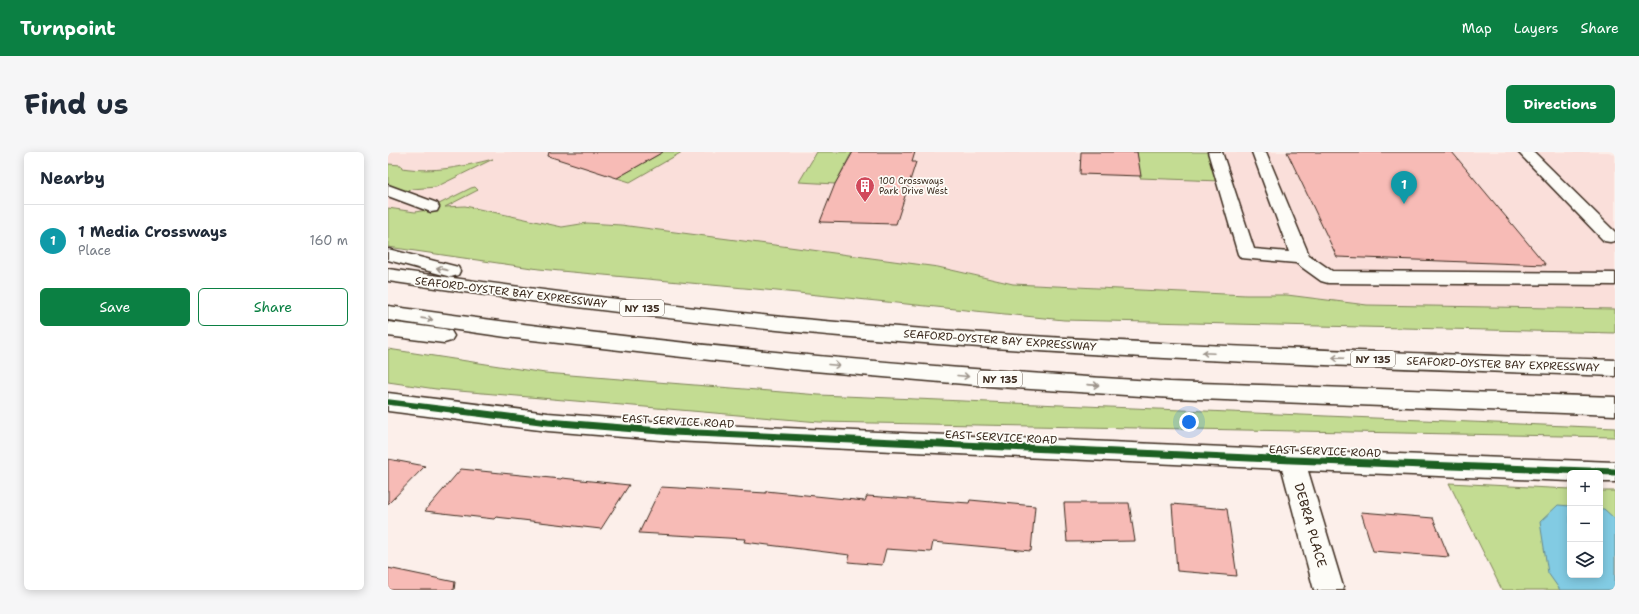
<!DOCTYPE html>
<meta charset="utf-8">
<style>
body{margin:0;font-family:"Shantell Sans",sans-serif;background:#f6f6f7;color:#1f2937}
.controls{position:absolute;right:12px;bottom:12px;display:grid;overflow:hidden;border-radius:6px;box-shadow:0 2px 10px #0003}
.controls button{width:36px;height:36px;display:grid;place-items:center;padding:0;border:0;border-bottom:1px solid #e0e1e3;background:#fff;color:#1f2937;font:20px sans-serif}
.you{position:absolute;left:801px;top:270px;width:14px;height:14px;margin:-10px;border:3px solid #fff;border-radius:50%;background:#1a73e8;box-shadow:0 0 0 6px #1a73e833}
.badge{display:grid;place-items:center;width:26px;height:26px;border-radius:50%;background:#0b8043;color:#fff;font-size:13px;font-weight:700}
.pin{position:absolute;translate:-50% -33px;filter:drop-shadow(0 1px 2px #0008)}
.pin::after{content:'';position:absolute;top:21px;width:14px;height:12px;background:inherit;clip-path:polygon(0 0,100% 0,50% 100%)}
.list{margin:0;padding:0;list-style:none}
h2{display:flex;justify-content:space-between;align-items:center;height:52px;margin:0;padding:0 16px;font-size:17px}
h2 small{font-size:13px;font-weight:400;color:#747a83}
.list li{display:grid;grid-template-columns:26px 1fr auto;gap:12px;align-items:center;box-sizing:border-box;height:72px;padding:0 16px;border-top:1px solid #e0e1e3}
.list b{display:block;font-size:15px;white-space:nowrap}
.list p{margin:0;font-size:13px;white-space:nowrap;color:#747a83}
.list em{font-size:13px;font-style:normal;color:#747a83}
.actions{display:flex;gap:8px;padding:12px 16px}
.actions a{flex:1;padding:9px 0;border:1px solid #0b8043;border-radius:6px;text-align:center;font-size:14px;color:#0b8043}
.actions .main{background:#0b8043;color:#fff}
.icon{flex:none;width:22px;height:22px;fill:none;stroke:currentColor;stroke-width:2;stroke-linecap:round;stroke-linejoin:round}
.map{position:relative;flex:none;width:1227px;height:438px;overflow:hidden;border-radius:6px}
header{display:flex;align-items:center;gap:24px;box-sizing:border-box;height:56px;padding:0 20px;background:#0b8043;color:#fff}
header strong{font-size:19px}
nav{display:flex;gap:22px;margin-inline-start:auto;font-size:14px}
.intro{display:flex;align-items:center;justify-content:space-between;box-sizing:border-box;height:96px;padding:0 24px}
h1{margin:0;font-size:28px}
.button{padding:10px 18px;border-radius:6px;background:#0b8043;color:#fff;font-size:14px;font-weight:700}
main{display:flex;gap:24px;padding:0 24px}
aside{flex:1;background:#fff;border-radius:6px;box-shadow:0 2px 10px #0003}
.map>svg:first-child{display:block}
</style>
<header>
<strong>Turnpoint</strong>
<nav><a>Map</a><a>Layers</a><a>Share</a></nav>
</header>
<div class="intro"><h1>Find us</h1><a class="button">Directions</a></div>
<main>
<aside>
<h2>Nearby<small></small></h2>
<ul class="list">
<li><span class="badge" style="background:#0f9aa8">1</span><div><b>1 Media Crossways</b><p>Place</p></div><em>160 m</em></li>
</ul>
<div class="actions"><a class="main">Save</a><a>Share</a></div>
</aside>
<div class="map">
<svg width="1227" height="438" viewBox="0 0 1227 438">
<rect width="100%" height="100%" fill="#fcefea"/>
<filter id="ink" filterUnits="userSpaceOnUse"><feTurbulence type="fractalNoise" baseFrequency=".025" numOctaves="2"/><feDisplacementMap in="SourceGraphic" scale="8" xChannelSelector="R" yChannelSelector="G"/><feConvolveMatrix kernelMatrix="1 2 1 2 8 2 1 2 1" color-interpolation-filters="sRGB"/></filter>
<g filter="url(#ink)">
<path fill="#fadfda" d="M 0,0 L 1221,0 L 1227,3 L 1227,157 L 979,153 L 899,143 L 858,143 L 625,132 L 550,115 L 233,73 L 199,71 L 174,75 L 77,54 L 27,60 L 0,56 Z"/>
<g fill="#c3dc92" stroke="#7f8358">
<path d="M 275,0 L 294,0 L 242,30 L 229,26 Z"/>
<path d="M 429,0 L 464,0 L 447,32 L 411,30 Z"/>
<path d="M 749,0 L 824,0 L 832,29 L 752,26 Z"/>
<path d="M 105,7 L 48,35 L 24,37 L 12,42 L 0,37 L 0,12 L 13,13 L 14,16 C 47,21 73,15 105,7 Z"/>
<path d="M 87,35 L 90,38 L 57,55 L 77,54 L 174,75 L 199,71 L 233,73 L 394,94 L 550,115 L 625,132 L 858,143 L 899,143 L 979,153 L 1227,157 L 1227,181 L 676,168 L 410,141 L 151,117 L 0,95 L 0,56 L 27,60 L 39,58 L 83,36 Z"/>
<path d="M 0,197 L 157,221 L 431,243 L 1227,276 L 1227,285 L 431,270 L 48,237 L 0,230 Z"/>
<path d="M 1061,331 L 1182,337 L 1182,423 L 1212,423 L 1212,339 L 1227,339 L 1227,438 L 1114,438 Z"/>
</g>
<path fill="#82cbe3" stroke="#668b94" d="M 1170,353 L 1182,354 L 1182,423 L 1212,423 L 1212,357 L 1216,357 L 1227,367 L 1227,438 L 1172,438 L 1160,421 L 1152,370 Z"/>
<g fill="#f7bbb6" stroke="#3b2a1e">
<path d="M 161,0 L 275,0 L 229,26 L 160,4 Z"/>
<path d="M 465,0 L 527,0 L 524,10 L 528,10 L 508,72 L 432,70 L 447,32 Z"/>
<path d="M 693,0 L 749,0 L 753,24 L 692,22 Z"/>
<path d="M 899,0 L 1064,0 L 1158,113 L 949,105 Z"/>
<path d="M 0,307 L 37,314 L 0,352 Z"/>
<path d="M 73,317 L 173,327 L 174,326 L 241,333 L 213,377 L 108,365 L 106,367 L 37,359 Z"/>
<path d="M 273,335 L 378,341 L 378,339 L 477,349 L 479,344 L 581,351 L 582,348 L 647,354 L 643,399 L 545,390 L 543,400 L 498,397 L 494,413 L 460,410 L 462,403 L 356,390 L 357,387 L 251,381 Z"/>
<path d="M 676,351 L 741,351 L 747,389 L 679,390 Z"/>
<path d="M 784,352 L 839,357 L 849,424 L 789,419 Z"/>
<path d="M 973,360 L 1045,366 L 1061,405 L 985,399 Z"/>
<path d="M 0,416 L 67,430 L 66,438 L 0,438 Z"/>
</g>
<g fill="none" stroke-linecap="round" stroke-linejoin="round">
<g stroke="#3b2a1e" stroke-width="3">
<g id="minor">
<path d="M 820,0 L 834,0 L 866,97 L 901,100 L 864,0 L 878,0 L 921,103 L 944,119 L 1227,121 L 1227,133 L 940,131 L 933,129 L 908,111 L 853,106 L 850,102 Z"/>
<path d="M 1130,0 L 1146,0 L 1227,80 L 1227,89 L 1222,90 L 1216,89 Z"/>
<path d="M 0,33 L 49,51 L 51,55 L 49,59 L 43,60 L 0,44 Z"/>
<path d="M 0,241 L 160,261 L 285,271 L 904,298 L 1227,310 L 1227,330 L 1212,330 L 1212,321 L 1182,321 L 1182,329 L 920,319 L 956,438 L 926,438 L 894,317 L 285,289 L 160,279 L 0,259 Z"/>
</g>
</g>
<g stroke="#3b2a1e" stroke-width="3">
<g id="highway">
<path d="M 0,97 L 70,115 L 72,119 L 70,123 L 63,125 L 0,108 Z"/>
<path d="M 0,117 C 169,141 339,162 510,175 C 749,193 988,200 1227,208 L 1227,224 C 988,215 749,208 510,189 C 339,175 169,154 0,129 Z"/>
<path d="M 0,154 C 259,191 520,215 782,230 C 831,232 881,233 930,235 C 1029,238 1128,242 1227,245 L 1227,263 L 785,246 L 611,235 L 414,218 L 258,201 L 118,185 L 0,168 Z"/>
<path d="M 0,170 L 56,177 L 63,179 L 66,184 L 63,189 L 56,191 L 0,184 Z"/>
</g>
</g>
<use href="#minor" fill="#fdfcf7" fill-rule="evenodd"/>
<use href="#highway" fill="#fdfcf7" fill-rule="evenodd"/>
<g stroke="#fdfcf7" stroke-width="8">
<path id="cycleway-far1" d="M 0,250 L 73,259"/>
</g>
<g stroke="#fdfcf7" stroke-width="10">
<path id="cycleway" d="M 65,258 L 160,270 L 285,280 L 904,308 L 1227,320"/>
</g>
<use href="#cycleway-far1" stroke="#1b5e20" stroke-width="5.5"/>
<use href="#cycleway" stroke="#1b5e20" stroke-width="7"/>
</g>
<defs><path id="oneway-shaft" d="M-6 0H5M1.5-3L5.5 0L1.5 3" fill="none" stroke-width="1.6" stroke-linecap="round" stroke-linejoin="round"/></defs>
<g stroke="#9c938a">
<use href="#oneway-shaft" transform="translate(54 117) rotate(-167)"/>
<use href="#oneway-shaft" transform="translate(39 167) rotate(8)"/>
<use href="#oneway-shaft" transform="translate(820 201) rotate(-177)"/>
<use href="#oneway-shaft" transform="translate(950 206) rotate(-178)"/>
<use href="#oneway-shaft" transform="translate(446 213) rotate(5)"/>
<use href="#oneway-shaft" transform="translate(575 224) rotate(5)"/>
<use href="#oneway-shaft" transform="translate(705 233) rotate(4)"/>
</g>
</g>
<defs>
<g id="building-pin" transform="scale(1)"><path d="M0 17L-7.5 6A9.5 9.5 0 1 1 7.5 6Z" fill="#d1495b" stroke="#fdfcf7"/><path d="M-4-6H4V6H1V3H-1V6H-4ZM-2.5-4.3h1.7v1.8h-1.7ZM.8-4.3h1.7v1.8H.8ZM-2.5-1h1.7V.8h-1.7ZM.8-1h1.7V.8H.8Z" fill="#fff"/></g>
</defs>
<g fill-rule="evenodd">
<use href="#building-pin" x="477" y="34"/>
</g>
<g text-anchor="middle" stroke-width="3.5" stroke-linejoin="round" paint-order="stroke">
<g font-size="9" fill="#3b2a1e" stroke="#fdfcf7" text-anchor="start">
<text x="491" y="32">100 Crossways<tspan x="491" dy="10">Park Drive West</tspan></text>
</g>
<g fill="#fdfcf7" stroke="#75695f" stroke-width="1">
<rect x="232" y="148" width="44" height="16" rx="3"/>
<rect x="963" y="199" width="44" height="16" rx="3"/>
<rect x="590" y="219" width="44" height="16" rx="3"/>
</g>
<g font-size="10" font-weight="bold" fill="#3b2a1e">
<text x="254" y="160">NY 135</text>
<text x="985" y="211">NY 135</text>
<text x="612" y="231">NY 135</text>
</g>
<g font-size="11" fill="#3b2a1e" stroke="#fdfcf7">
<text transform="translate(123 140) rotate(7)" y="4">SEAFORD-OYSTER BAY EXPRESSWAY</text>
<text transform="translate(612 188) rotate(4)" y="4">SEAFORD-OYSTER BAY EXPRESSWAY</text>
<text transform="translate(1115 212) rotate(2)" y="4">SEAFORD-OYSTER BAY EXPRESSWAY</text>
<text transform="translate(290 269) rotate(3)" y="4">EAST SERVICE ROAD</text>
<text transform="translate(613 285) rotate(3)" y="4">EAST SERVICE ROAD</text>
<text transform="translate(937 299) rotate(2)" y="4">EAST SERVICE ROAD</text>
</g>
<g font-size="13" fill="#3b2a1e" stroke="#fdfcf7">
<text transform="translate(923 373) rotate(74)" y="5">DEBRA PLACE</text>
</g>
</g>
</svg>
<div class="controls">
<button>+</button>
<button>−</button>
<button><svg class="icon" aria-label="layers" viewBox="0 0 24 24"><path d="M12 4l9 5-9 5-9-5zM3 14l9 5 9-5"/></svg></button>
</div>
<div class="you"></div>
<div class="pin badge" style="left:1016px;top:52px;background:#0f9aa8">1</div>
</div>
</main>
